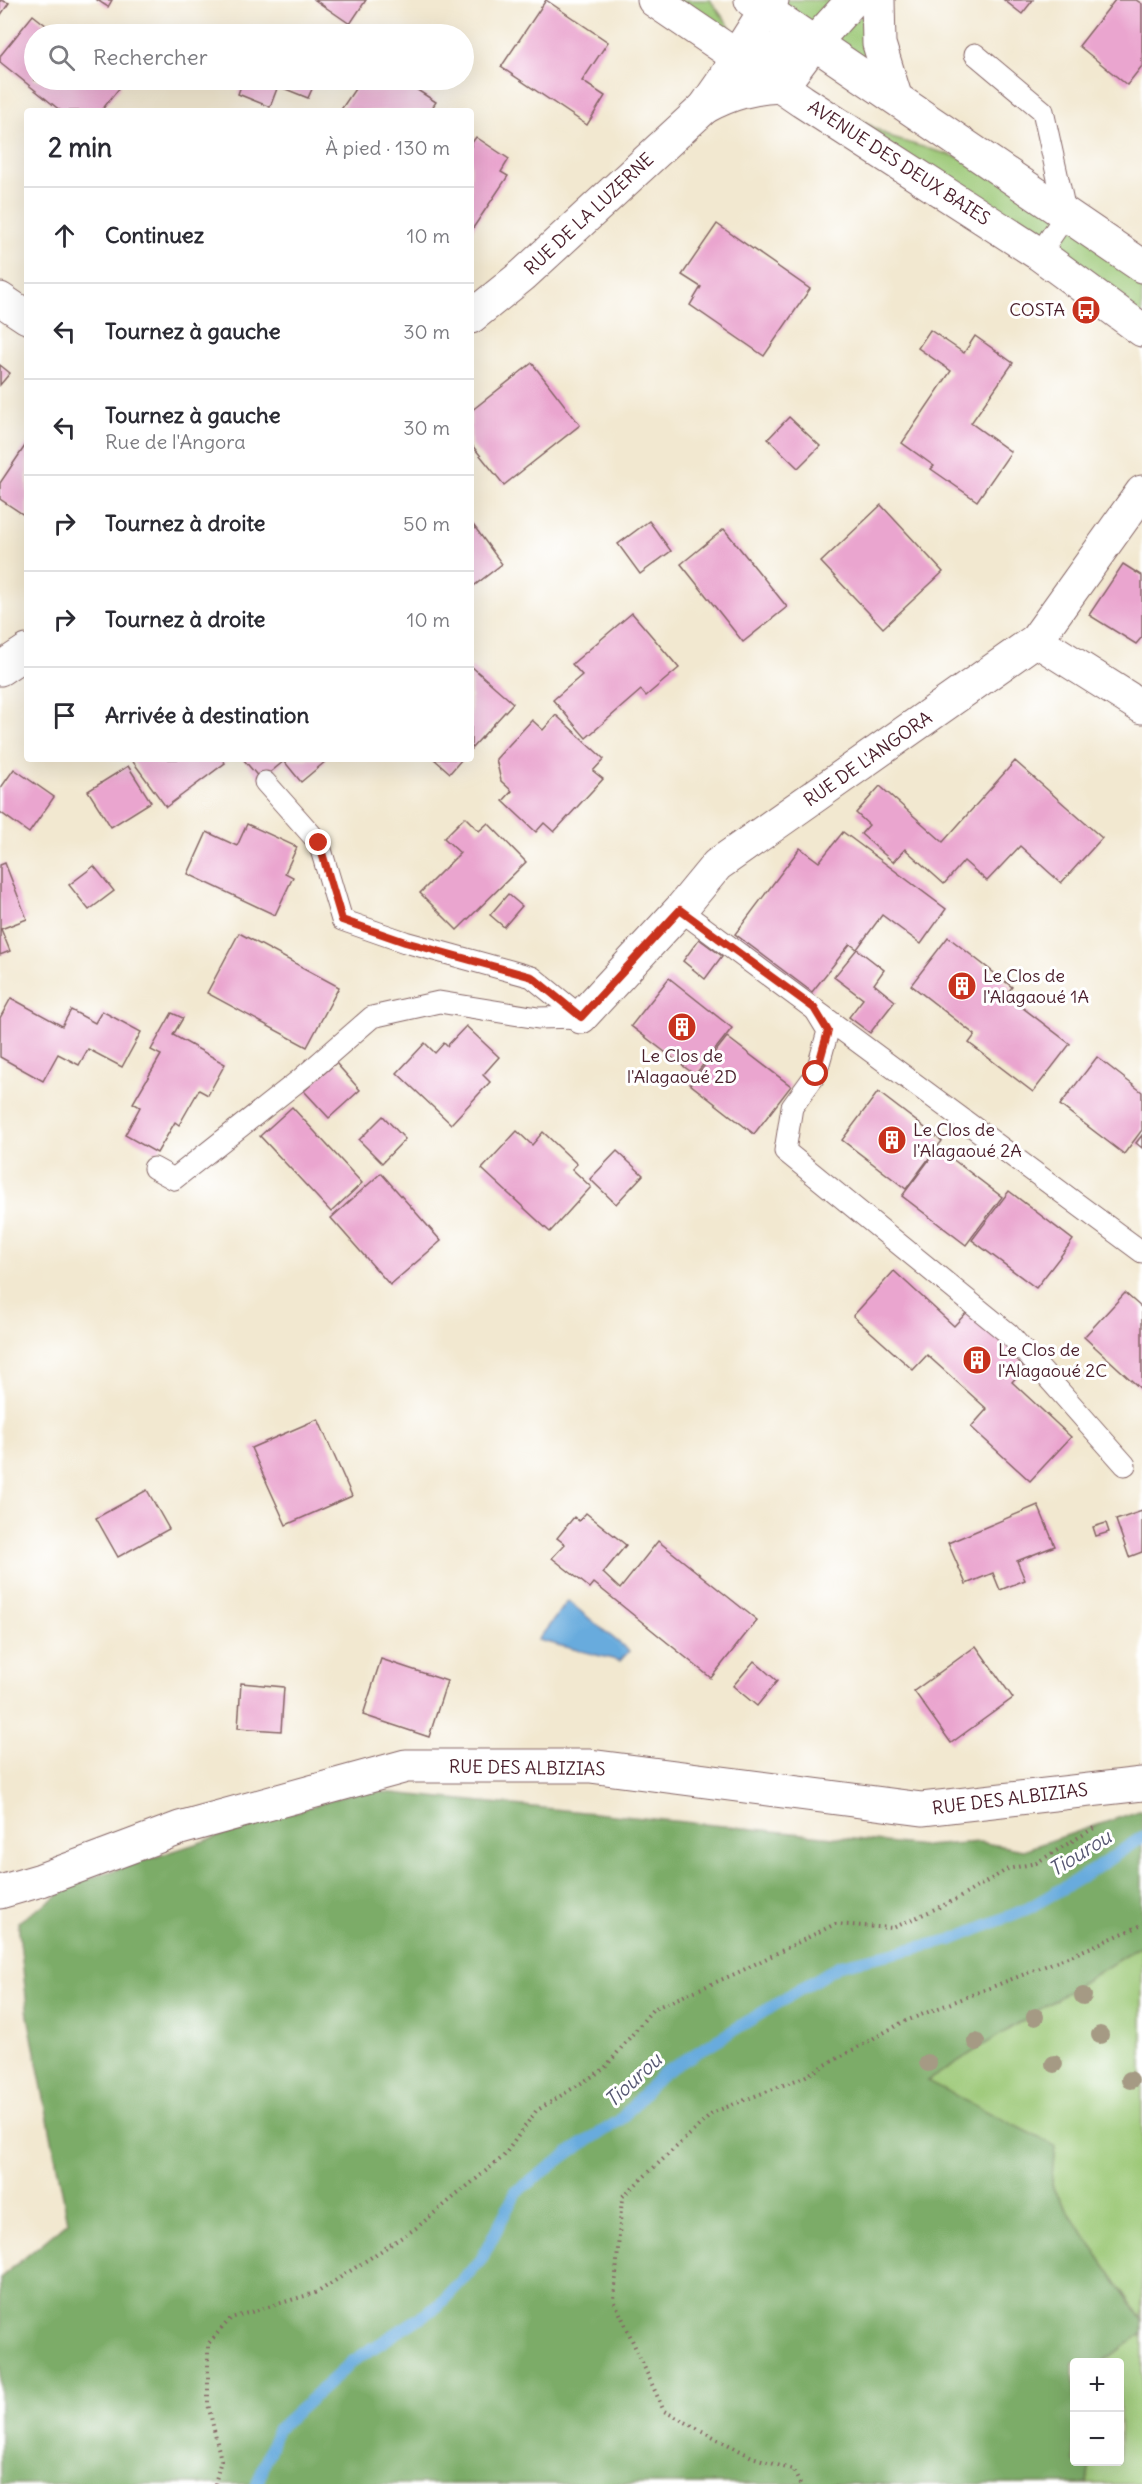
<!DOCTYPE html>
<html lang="fr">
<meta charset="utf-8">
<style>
body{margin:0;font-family:Delius,sans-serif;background:#f2f2f3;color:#2b2b33}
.controls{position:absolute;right:18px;bottom:18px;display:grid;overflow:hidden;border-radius:6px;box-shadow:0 6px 24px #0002}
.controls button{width:54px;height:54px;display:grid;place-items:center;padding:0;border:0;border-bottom:2px solid #e1e1e2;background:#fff;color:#2b2b33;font:30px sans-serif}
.stop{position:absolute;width:18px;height:18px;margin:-14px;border:4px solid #c8321e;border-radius:50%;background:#fff}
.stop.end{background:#c8321e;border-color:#fff;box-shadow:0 2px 6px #0008}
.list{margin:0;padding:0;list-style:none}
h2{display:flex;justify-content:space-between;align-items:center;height:78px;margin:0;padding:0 24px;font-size:26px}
h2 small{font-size:20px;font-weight:400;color:#7c7c81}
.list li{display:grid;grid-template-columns:39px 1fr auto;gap:18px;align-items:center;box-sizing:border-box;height:96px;padding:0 24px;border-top:2px solid #e1e1e2}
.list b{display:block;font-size:22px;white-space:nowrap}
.list p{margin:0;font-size:20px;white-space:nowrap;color:#7c7c81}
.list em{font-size:20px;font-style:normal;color:#7c7c81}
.icon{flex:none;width:33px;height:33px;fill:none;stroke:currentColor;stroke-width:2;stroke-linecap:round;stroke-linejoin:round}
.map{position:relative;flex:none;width:1142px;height:2484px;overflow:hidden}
.search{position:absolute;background:#fff;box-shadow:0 6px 24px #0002;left:24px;top:24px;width:450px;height:66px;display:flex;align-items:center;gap:15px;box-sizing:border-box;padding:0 21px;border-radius:33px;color:#7c7c81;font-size:22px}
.panel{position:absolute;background:#fff;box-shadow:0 6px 24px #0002;left:24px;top:108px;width:450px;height:654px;border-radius:6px}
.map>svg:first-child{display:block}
</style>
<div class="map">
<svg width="1142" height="2484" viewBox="0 0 1142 2484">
<rect width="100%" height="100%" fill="#fff"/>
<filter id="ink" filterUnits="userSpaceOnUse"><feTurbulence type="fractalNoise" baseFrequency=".0167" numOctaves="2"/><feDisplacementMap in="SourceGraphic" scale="12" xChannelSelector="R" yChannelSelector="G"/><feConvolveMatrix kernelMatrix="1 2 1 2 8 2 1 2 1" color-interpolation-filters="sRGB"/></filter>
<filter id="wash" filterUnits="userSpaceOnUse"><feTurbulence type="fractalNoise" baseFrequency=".008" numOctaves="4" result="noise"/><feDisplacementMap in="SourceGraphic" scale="24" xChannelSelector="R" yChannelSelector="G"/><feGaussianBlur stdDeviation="1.35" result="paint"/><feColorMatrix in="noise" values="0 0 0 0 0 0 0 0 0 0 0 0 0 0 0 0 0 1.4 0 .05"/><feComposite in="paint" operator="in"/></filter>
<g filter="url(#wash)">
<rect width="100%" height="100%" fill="#f2e8d0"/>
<g fill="#9bc876" stroke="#727450" stroke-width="1.5">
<path d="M 673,0 L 710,0 L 737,36 Z"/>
<path d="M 751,0 L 879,0 L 895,96 Z"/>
<path d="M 797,83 L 892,138 L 1002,170 L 1142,266 L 1142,330 Z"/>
<path d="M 1142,1945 L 1142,2320 L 1051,2186 L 926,2081 Z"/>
<path d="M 1142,2333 L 1142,2484 L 1087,2484 L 1090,2462 L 1120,2462 L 1120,2362 L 1103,2362 Z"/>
</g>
<path fill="#7cac67" stroke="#636649" stroke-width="1.5" d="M 362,1790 L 924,1846 L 979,1842 L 1023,1850 L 1142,1810 L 1142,1945 L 927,2081 L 1055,2146 L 1051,2186 L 1142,2320 L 1142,2333 L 1102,2362 L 1074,2362 L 1074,2462 L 1090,2462 L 1087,2484 L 0,2484 L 0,2278 L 68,2222 L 28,2016 L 18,1922 L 78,1882 Z"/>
<path fill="#68abdd" stroke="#596584" stroke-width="1.5" d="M 568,1601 L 629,1651 L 620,1661 L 538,1640 Z"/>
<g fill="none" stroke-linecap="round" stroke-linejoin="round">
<path stroke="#68abdd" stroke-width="12" d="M 257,2484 L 277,2430 L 353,2361 L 438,2306 L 481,2260 L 516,2192 L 573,2150 L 619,2121 L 662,2074 L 840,1965 L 951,1940 L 1029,1908 L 1092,1871 L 1142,1837"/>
</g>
<g id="blocks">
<g fill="#eaa5cf">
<path d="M 0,0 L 9,3 L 0,16 Z"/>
<path d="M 97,0 L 112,0 L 108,7 Z"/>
<path d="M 315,0 L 366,0 L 350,24 Z"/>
<path d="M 546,0 L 608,42 L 582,81 L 605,96 L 587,125 L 501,67 Z"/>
<path d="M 1004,0 L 1033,0 L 1022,14 Z"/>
<path d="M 1115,0 L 1136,0 L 1142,4 L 1142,66 L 1127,85 L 1079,46 Z"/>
<path d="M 33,15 L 57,34 L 34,34 L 34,80 L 113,80 L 121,86 L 101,111 L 61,111 L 0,62 L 0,56 Z"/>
<path d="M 243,80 L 316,80 L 308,98 L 278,86 L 270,107 L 238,94 Z"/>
<path d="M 361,80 L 402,80 L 436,102 L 430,111 L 340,111 Z"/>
<path d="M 476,137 L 509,159 L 501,172 L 508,176 L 471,231 L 471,144 Z"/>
<path d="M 717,224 L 810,289 L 764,356 L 690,305 L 701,287 L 682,275 Z"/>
<path d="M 930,330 L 964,353 L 975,336 L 1013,363 L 971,423 L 1011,452 L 977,501 L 931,469 L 934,466 L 902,443 L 951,371 L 918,348 Z"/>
<path d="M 532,363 L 580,425 L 504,485 L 471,444 L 471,411 Z"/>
<path d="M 0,365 L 10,373 L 0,385 Z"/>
<path d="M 789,417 L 820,446 L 798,468 L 768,439 Z"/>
<path d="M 27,443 L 27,517 L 0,499 L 0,483 Z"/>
<path d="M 881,505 L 943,572 L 883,628 L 821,562 Z"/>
<path d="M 649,521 L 671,551 L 640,574 L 618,544 Z"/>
<path d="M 471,522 L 502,564 L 471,588 Z"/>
<path d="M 724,529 L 787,607 L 743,642 L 681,564 Z"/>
<path d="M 1123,564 L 1142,576 L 1142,637 L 1136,644 L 1089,615 Z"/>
<path d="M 632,613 L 679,668 L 646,696 L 641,690 L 586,738 L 553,700 L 582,675 L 572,664 Z"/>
<path d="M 471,666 L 513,703 L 471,749 Z"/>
<path d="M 556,715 L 604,759 L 593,771 L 603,779 L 554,832 L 544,823 L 536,832 L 503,801 L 512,791 L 501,781 L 496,759 L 532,720 L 543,730 Z"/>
<path d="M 131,759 L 222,759 L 225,763 L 166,807 Z"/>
<path d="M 243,759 L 324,759 L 326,761 L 301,782 L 284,761 L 261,780 Z"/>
<path d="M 434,759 L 462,759 L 450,773 Z"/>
<path d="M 1015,761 L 1102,838 L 1061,883 L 1020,846 L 987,881 L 964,861 L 944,884 L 905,849 L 893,862 L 861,834 L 869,825 L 856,813 L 880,786 L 943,842 Z"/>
<path d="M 128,766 L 151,802 L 111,827 L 88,791 Z"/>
<path d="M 14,769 L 54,797 L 29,833 L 0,812 L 0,789 Z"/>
<path d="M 465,817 L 479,831 L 488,823 L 526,862 L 457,930 L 420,893 L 460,853 L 444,838 Z"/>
<path d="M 247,824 L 297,847 L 285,873 L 293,877 L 275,915 L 188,874 L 207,832 L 237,846 Z"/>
<path d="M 843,832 L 946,909 L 921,944 L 882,915 L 857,949 L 850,944 L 812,992 L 735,934 L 800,848 L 819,862 Z"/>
<path d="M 5,863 L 27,919 L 1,929 L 10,951 L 0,955 L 0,865 Z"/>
<path d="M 94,866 L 114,891 L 89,910 L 69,885 Z"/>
<path d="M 508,894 L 522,906 L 504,927 L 490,915 Z"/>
<path d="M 239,933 L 339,987 L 307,1047 L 207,993 Z"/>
<path d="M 948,937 L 1012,987 L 1006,995 L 1070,1044 L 1033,1092 L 969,1043 L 975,1035 L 911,985 Z"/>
<path d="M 699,939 L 722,956 L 705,979 L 683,961 Z"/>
<path d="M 857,949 L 884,970 L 874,984 L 895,1001 L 870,1033 L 849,1017 L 863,999 L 834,977 Z"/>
<path d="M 669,978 L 732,1028 L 695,1075 L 631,1026 Z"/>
<path d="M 11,998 L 62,1026 L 71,1010 L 95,1023 L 102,1011 L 141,1032 L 122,1067 L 88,1049 L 79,1065 L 58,1054 L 43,1081 L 0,1057 L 0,1018 Z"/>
<path d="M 172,1013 L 183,1018 L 173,1035 L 225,1064 L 208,1095 L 199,1090 L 179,1125 L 175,1122 L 157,1153 L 125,1135 L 140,1107 L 133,1103 L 161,1055 L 151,1050 Z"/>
<path d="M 466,1026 L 499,1057 L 483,1075 L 490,1082 L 451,1124 L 397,1073 L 425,1043 L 435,1053 L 444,1043 L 447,1046 Z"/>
<path d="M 727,1037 L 791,1086 L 754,1134 L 690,1084 Z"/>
<path d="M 1097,1057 L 1142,1092 L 1142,1130 L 1124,1154 L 1060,1105 Z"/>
<path d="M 336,1063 L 360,1090 L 329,1118 L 304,1091 Z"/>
<path d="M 878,1092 L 942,1141 L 906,1189 L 842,1140 Z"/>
<path d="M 292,1107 L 362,1183 L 331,1212 L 260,1136 Z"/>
<path d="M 383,1116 L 405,1139 L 382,1163 L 359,1140 Z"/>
<path d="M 517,1131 L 532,1145 L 543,1132 L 577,1164 L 572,1169 L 591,1187 L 550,1232 L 482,1169 Z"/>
<path d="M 1142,1135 L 1142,1148 L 1136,1143 Z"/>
<path d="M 938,1148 L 1002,1197 L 966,1245 L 902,1196 Z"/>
<path d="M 617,1151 L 643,1175 L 616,1204 L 590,1179 Z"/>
<path d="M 381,1173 L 441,1241 L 390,1285 L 331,1218 Z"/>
<path d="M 1009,1191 L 1073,1240 L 1036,1288 L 972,1240 Z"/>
<path d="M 894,1271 L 954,1326 L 968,1311 L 1027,1365 L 1012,1382 L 1071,1437 L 1030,1481 L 971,1427 L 987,1409 L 927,1355 L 913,1370 L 853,1316 Z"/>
<path d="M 1125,1293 L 1142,1308 L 1142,1390 L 1084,1337 Z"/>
<path d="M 318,1419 L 352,1496 L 286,1525 L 251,1448 Z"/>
<path d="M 147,1490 L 169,1529 L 118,1557 L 96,1518 Z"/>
<path d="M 1038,1505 L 1055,1546 L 1017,1561 L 1025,1580 L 1000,1590 L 993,1573 L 966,1584 L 948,1543 Z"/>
<path d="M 1142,1511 L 1142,1552 L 1129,1557 L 1116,1520 Z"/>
<path d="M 586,1513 L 626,1545 L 603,1573 L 620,1589 L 658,1541 L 757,1620 L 711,1678 L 594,1583 L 590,1588 L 552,1558 L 565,1544 L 557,1538 L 574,1517 L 579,1521 Z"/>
<path d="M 1106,1523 L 1109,1532 L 1096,1536 L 1093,1527 Z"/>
<path d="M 976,1646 L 1013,1698 L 951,1743 L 914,1691 Z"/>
<path d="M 381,1659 L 447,1681 L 429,1737 L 363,1715 Z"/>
<path d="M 754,1661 L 777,1681 L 757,1706 L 733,1686 Z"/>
<path d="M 241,1683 L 284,1687 L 281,1731 L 238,1728 Z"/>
</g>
</g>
</g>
<g filter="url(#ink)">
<use href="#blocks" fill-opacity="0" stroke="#856565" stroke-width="1.5"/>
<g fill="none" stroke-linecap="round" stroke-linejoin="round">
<g stroke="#856565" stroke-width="23">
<g id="service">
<path d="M 975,54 L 1043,111 L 1066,215 L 1039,254"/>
<path d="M 265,782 L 319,843 L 342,920 L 405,942 L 532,977 L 581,1017"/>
<path d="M 680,910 L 1142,1252"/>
<path d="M 814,1008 L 828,1031 L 816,1074 L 792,1107 L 785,1151 L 1009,1334 L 1125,1465"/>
<path d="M 154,1168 L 174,1179 L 302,1078 L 372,1017 L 439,1002 L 538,1018 L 581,1017"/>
</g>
</g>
<g stroke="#856565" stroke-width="35">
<g id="minor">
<path d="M 705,107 C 731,93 753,87 782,86 L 814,43"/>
<path d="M 0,299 L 27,317"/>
<path d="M 471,317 L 523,275 L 705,107 L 728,74 L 737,55 L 814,43"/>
<path d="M 1036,640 L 1142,707"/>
<path d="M 0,669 L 27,651"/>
<path d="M 581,1017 L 680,910 L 717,865 L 1036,640 L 1142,492"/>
<path d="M 0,1892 L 41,1880 L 180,1828 L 406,1766 L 590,1766 L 922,1809 L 1142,1784"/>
</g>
</g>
<g stroke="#856565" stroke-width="35">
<g id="tertiary">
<path d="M 814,43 L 853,0"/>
<path d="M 737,55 L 772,0"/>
</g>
</g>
<g stroke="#856565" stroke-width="35">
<g id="primary">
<path d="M 654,0 L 802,101 L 1039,254 L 1142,330"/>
<path d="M 751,0 L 1142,266"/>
<path d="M 878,0 L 879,44 L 895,96"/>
</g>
</g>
<g stroke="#856565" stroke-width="4" stroke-dasharray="1.5 4.5" stroke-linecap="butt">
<path d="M 215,2484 L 221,2460 L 208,2404 L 208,2344 L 231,2318 L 318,2292 L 416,2228 L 503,2157 L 536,2111 L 604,2069 L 653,2009 L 737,1973 L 835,1924 L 893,1928 L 957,1899 L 1008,1869 L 1036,1863 L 1094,1828"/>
<path d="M 800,2484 L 793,2470 L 752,2457 L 664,2411 L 614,2300 L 622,2197 L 714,2112 L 804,2077 L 903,2022 L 1073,1955 L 1142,1925"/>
</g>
<use href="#service" stroke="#fff" stroke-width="21"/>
<use href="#minor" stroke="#fff" stroke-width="33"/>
<use href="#tertiary" stroke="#fff" stroke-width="33"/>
<use href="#primary" stroke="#fff" stroke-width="33"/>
</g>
<g fill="#a59a84">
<circle cx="1083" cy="1996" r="9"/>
<circle cx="1035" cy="2017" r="9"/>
<circle cx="1100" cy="2035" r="9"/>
<circle cx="976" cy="2042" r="9"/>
<circle cx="928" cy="2063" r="9"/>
<circle cx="1054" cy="2064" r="9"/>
<circle cx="1130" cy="2080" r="9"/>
</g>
</g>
<g fill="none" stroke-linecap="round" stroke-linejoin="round" filter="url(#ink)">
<path stroke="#c8321e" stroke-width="8" d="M 319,843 L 342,920 L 405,942 L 532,977 L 581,1017 L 680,910 L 814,1008 L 828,1031 L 816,1074"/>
</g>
<defs>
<g id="bus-disc" transform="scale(1.5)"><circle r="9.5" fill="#c8321e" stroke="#fff"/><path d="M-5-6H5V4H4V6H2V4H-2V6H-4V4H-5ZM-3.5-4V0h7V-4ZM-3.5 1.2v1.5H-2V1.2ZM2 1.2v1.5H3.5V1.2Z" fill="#fff"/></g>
<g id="building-disc" transform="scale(1.5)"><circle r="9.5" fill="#c8321e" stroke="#fff"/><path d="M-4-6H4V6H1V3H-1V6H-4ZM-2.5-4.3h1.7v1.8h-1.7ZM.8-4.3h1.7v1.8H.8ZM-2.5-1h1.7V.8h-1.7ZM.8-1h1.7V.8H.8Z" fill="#fff"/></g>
</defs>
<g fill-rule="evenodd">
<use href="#bus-disc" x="1086" y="310"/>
<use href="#building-disc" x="962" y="986"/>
<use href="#building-disc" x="682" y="1027"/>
<use href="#building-disc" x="892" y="1140"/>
<use href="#building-disc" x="977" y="1360"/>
</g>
<g text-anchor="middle" stroke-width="6" stroke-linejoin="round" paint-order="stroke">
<g font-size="18" fill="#4a1f2b" stroke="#fff">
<text transform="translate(899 163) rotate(33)" y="6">AVENUE DES DEUX BAIES</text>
<text transform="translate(589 214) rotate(-43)" y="6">RUE DE LA LUZERNE</text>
<text transform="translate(868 759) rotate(-35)" y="6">RUE DE L'ANGORA</text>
<text transform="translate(527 1768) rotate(1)" y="6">RUE DES ALBIZIAS</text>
<text transform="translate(1010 1799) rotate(-7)" y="6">RUE DES ALBIZIAS</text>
</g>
<g font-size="18" fill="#4a1f2b" stroke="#fff" text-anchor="start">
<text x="1065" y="316" text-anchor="end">COSTA</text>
<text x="983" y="982">Le Clos de<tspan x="983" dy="21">l'Alagaoué 1A</tspan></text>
<text x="682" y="1062" text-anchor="middle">Le Clos de<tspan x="682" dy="21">l'Alagaoué 2D</tspan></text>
<text x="913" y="1136">Le Clos de<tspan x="913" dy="21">l'Alagaoué 2A</tspan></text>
<text x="998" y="1356">Le Clos de<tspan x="998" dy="21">l'Alagaoué 2C</tspan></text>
</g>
<g font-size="20" font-style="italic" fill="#565772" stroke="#fff">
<text transform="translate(1080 1853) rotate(-32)" y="7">Tiourou</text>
<text transform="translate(633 2080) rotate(-43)" y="7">Tiourou</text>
</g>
</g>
</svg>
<div class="controls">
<button>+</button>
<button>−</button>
</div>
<div class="stop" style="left:816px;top:1074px"></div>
<div class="stop end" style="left:319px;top:843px"></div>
<div class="search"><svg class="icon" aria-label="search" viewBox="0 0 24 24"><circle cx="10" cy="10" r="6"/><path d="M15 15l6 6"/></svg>Rechercher</div>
<section class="panel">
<h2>2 min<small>À pied · 130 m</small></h2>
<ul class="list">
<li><svg class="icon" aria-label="ahead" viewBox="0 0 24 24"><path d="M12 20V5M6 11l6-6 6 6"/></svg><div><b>Continuez</b></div><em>10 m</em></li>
<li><svg class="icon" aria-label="left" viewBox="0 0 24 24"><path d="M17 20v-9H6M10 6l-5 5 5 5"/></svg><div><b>Tournez à gauche</b></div><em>30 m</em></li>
<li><svg class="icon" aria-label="left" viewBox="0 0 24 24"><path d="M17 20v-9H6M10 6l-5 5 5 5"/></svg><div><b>Tournez à gauche</b><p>Rue de l'Angora</p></div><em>30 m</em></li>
<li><svg class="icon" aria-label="right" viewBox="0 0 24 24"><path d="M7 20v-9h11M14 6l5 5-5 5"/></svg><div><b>Tournez à droite</b></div><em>50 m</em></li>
<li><svg class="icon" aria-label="right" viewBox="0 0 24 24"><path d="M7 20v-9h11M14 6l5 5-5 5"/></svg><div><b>Tournez à droite</b></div><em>10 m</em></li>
<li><svg class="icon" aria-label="arrive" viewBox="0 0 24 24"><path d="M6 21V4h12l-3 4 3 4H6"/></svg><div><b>Arrivée à destination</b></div></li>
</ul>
</section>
</div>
